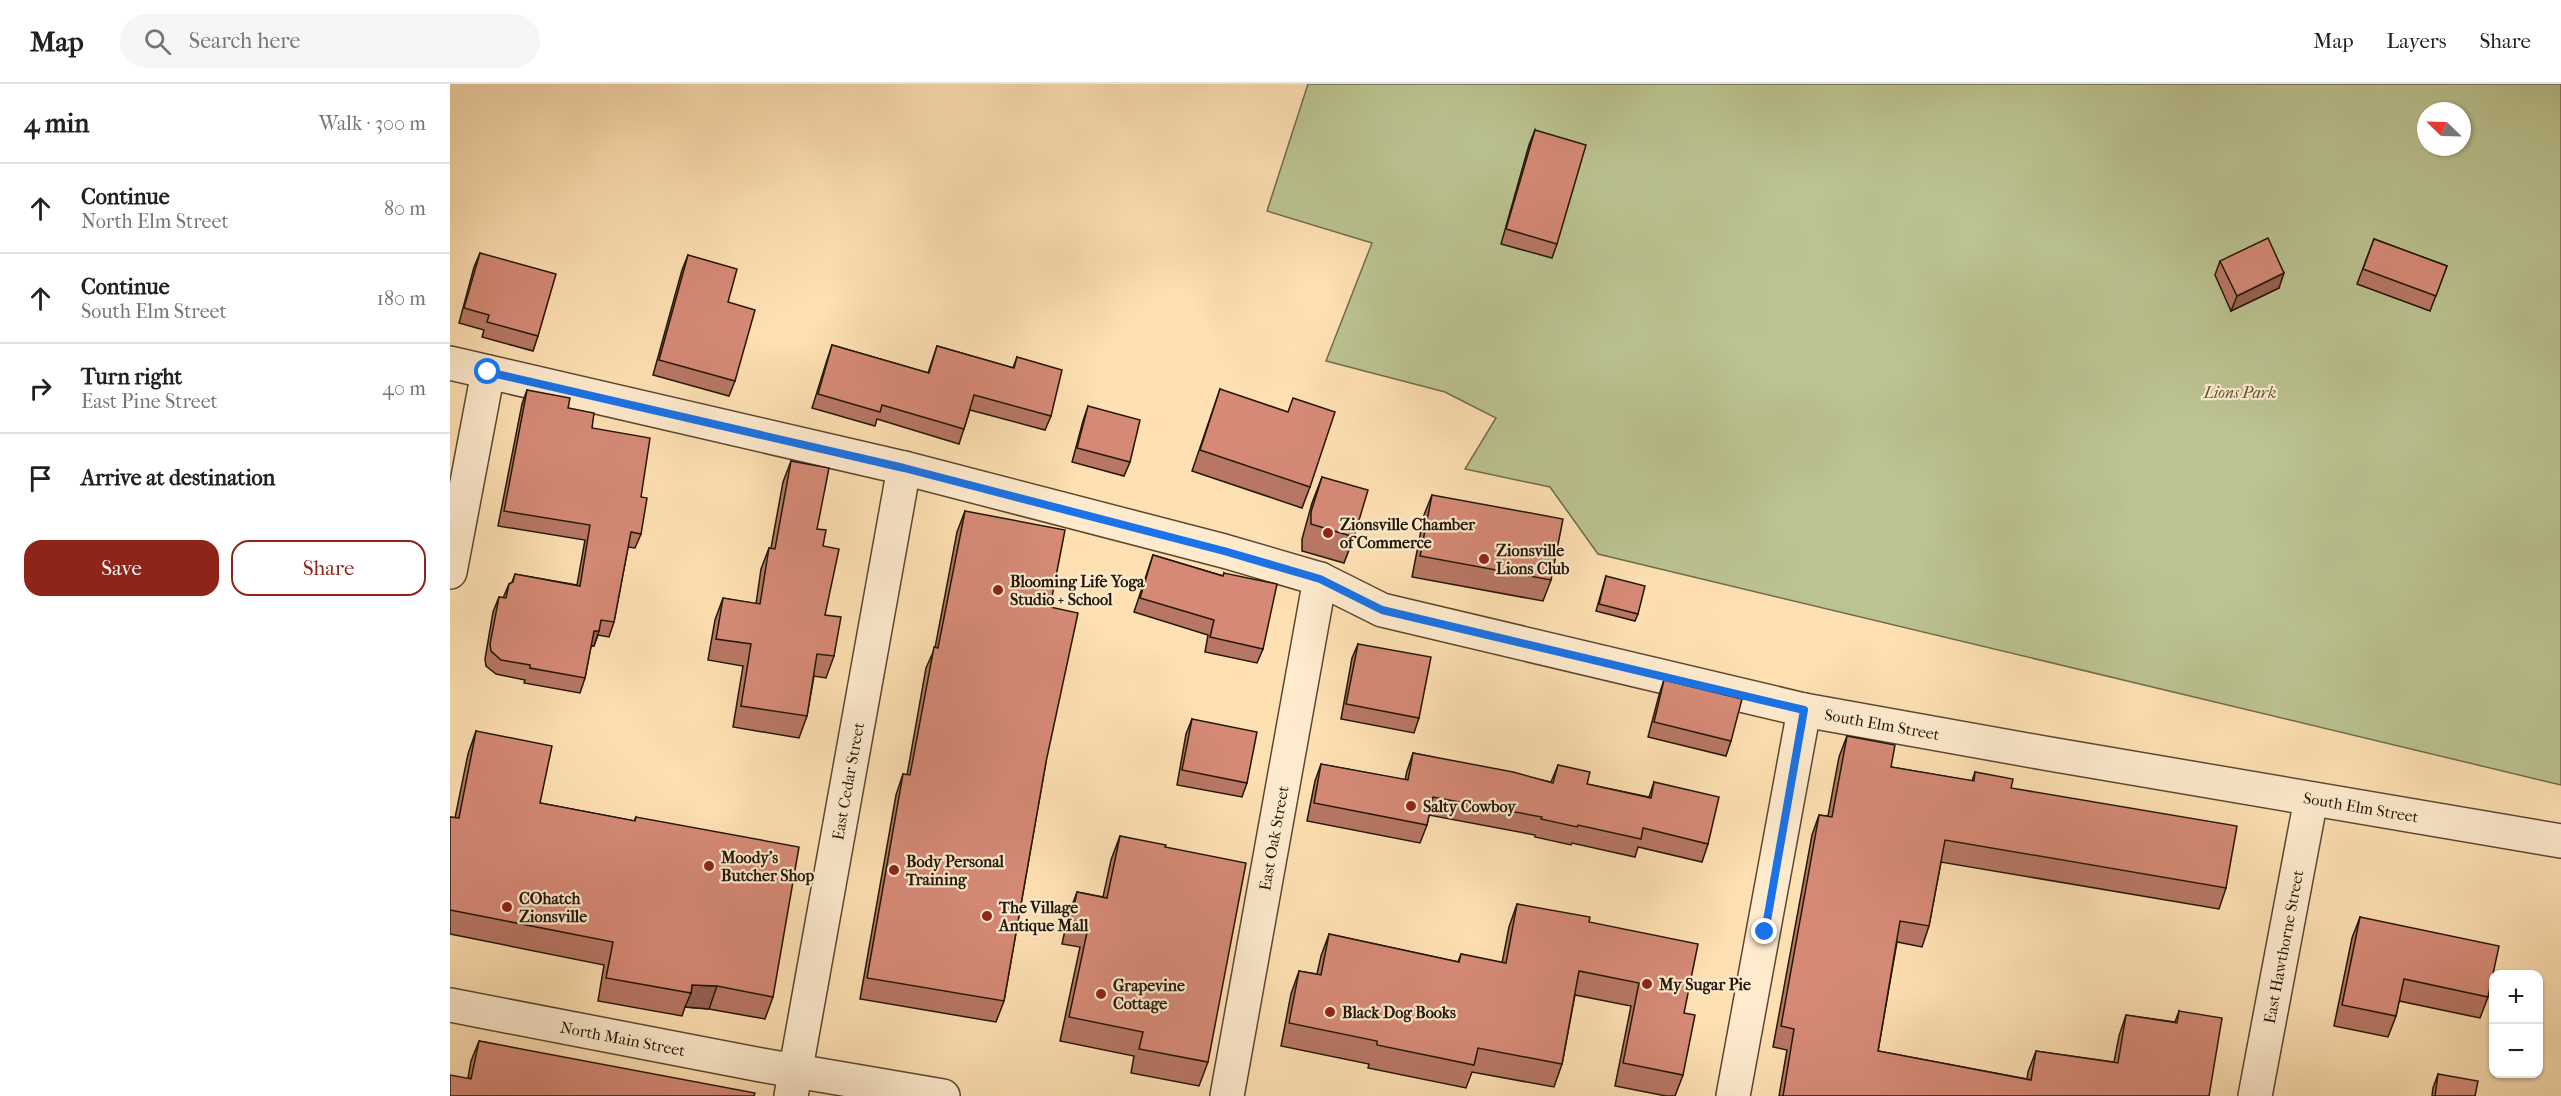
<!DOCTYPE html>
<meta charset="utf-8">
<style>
body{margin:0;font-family:"IM FELL French Canon",serif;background:#f6f6f6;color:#202124}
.controls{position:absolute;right:18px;bottom:18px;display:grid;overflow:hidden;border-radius:12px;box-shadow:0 2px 4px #0004}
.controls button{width:54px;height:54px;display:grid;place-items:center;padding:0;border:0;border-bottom:2px solid #e0e0e0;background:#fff;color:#202124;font:30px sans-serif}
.compass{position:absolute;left:1967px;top:18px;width:54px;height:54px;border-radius:50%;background:#fff;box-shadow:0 2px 4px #0004;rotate:293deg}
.stop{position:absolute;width:18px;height:18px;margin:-14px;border:4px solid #1a73e8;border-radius:50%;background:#fff}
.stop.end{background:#1a73e8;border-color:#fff;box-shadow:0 2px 6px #0008}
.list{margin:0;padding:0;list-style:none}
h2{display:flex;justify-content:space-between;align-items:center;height:78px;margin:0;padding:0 24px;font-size:26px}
h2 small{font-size:20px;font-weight:400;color:#757577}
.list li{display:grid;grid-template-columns:39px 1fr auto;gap:18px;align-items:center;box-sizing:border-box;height:90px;padding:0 24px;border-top:2px solid #e0e0e0}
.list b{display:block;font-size:22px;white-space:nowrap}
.list p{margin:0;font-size:20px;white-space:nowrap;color:#757577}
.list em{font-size:20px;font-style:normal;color:#757577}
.actions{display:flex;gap:12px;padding:18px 24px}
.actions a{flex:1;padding:14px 0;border:2px solid #8f2418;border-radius:18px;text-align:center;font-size:21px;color:#8f2418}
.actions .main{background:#8f2418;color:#fff}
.icon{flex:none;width:33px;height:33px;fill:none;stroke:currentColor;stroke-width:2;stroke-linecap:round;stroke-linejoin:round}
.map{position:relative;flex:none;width:2111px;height:1012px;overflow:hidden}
header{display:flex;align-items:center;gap:36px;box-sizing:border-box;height:84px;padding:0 30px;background:#fff;border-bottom:2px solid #e0e0e0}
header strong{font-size:28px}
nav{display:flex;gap:33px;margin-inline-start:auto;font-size:21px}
.search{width:420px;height:54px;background:#f6f6f6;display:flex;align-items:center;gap:15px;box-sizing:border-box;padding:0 21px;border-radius:33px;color:#757577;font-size:22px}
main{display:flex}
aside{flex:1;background:#fff}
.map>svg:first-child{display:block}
</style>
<header>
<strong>Map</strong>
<div class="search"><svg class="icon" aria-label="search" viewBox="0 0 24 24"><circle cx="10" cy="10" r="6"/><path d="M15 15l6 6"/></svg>Search here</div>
<nav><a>Map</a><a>Layers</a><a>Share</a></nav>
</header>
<main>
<aside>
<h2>4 min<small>Walk · 300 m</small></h2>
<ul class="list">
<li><svg class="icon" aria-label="ahead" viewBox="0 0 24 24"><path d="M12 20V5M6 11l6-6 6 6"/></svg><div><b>Continue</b><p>North Elm Street</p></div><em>80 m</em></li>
<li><svg class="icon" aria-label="ahead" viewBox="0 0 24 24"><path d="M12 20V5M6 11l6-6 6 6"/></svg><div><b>Continue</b><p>South Elm Street</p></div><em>180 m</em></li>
<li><svg class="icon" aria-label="right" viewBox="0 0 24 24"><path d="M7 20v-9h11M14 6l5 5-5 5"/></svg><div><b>Turn right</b><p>East Pine Street</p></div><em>40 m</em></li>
<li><svg class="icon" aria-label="arrive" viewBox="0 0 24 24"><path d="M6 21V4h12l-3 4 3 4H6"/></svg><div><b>Arrive at destination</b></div></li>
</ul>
<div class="actions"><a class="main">Save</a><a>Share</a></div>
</aside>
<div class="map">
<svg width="2111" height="1012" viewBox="0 0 2111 1012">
<rect width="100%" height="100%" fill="#fee0b3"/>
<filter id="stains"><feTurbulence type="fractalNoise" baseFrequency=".00333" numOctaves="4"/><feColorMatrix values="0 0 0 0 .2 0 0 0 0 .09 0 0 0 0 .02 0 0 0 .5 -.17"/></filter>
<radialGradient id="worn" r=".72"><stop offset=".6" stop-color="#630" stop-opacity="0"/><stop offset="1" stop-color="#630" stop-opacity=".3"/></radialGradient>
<path fill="#bbc390" stroke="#6f6c4c" stroke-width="1.5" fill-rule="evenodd" d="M 858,0 L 2111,0 L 2111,701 L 1148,470 L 1100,403 L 1015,385 L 1046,334 L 995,308 L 876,277 L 922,159 L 817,127 ZM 1976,27 L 2012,27 L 2012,63 L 1976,63 Z"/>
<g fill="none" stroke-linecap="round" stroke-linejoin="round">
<g stroke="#5a4832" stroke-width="36">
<g id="minor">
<path id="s1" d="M 0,279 L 454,384 L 774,467 L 870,495 L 932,526 L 1354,626 L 1594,669 L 2111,757"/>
<path d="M 0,488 L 38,288"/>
<path id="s2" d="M 0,921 L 311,981 L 493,1012"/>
<path id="s3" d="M 341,1012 L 454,384"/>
<path id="s4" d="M 777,1012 L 870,495"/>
<path d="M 1283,1012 L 1354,626"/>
<path id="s5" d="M 1805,1012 L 1861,715"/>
</g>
</g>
<use href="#minor" stroke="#feebce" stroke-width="33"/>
</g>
<g fill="#b87765" stroke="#231607" stroke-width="1.5">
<path d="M 1085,46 L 1107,160 L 1102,174 L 1051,160 L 1079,61 Z"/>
<path d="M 1924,155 L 1997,182 L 1980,227 L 1907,200 Z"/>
<path d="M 30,169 L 88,252 L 83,267 L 32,253 L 34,246 L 9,239 L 24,183 Z"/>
<path d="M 238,171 L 278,218 L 285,297 L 279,312 L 203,291 L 232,186 Z"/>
<path d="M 1770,177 L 1829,204 L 1781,227 L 1765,191 Z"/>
<path d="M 382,261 L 478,289 L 487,262 L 563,284 L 567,273 L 601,332 L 595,346 L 520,326 L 509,360 L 427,335 L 425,342 L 362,324 L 377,276 Z"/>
<path d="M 770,305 L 860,403 L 852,424 L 742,387 Z"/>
<path d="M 77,306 L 118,324 L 142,344 L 191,413 L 191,450 L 185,464 L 178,463 L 164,538 L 159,553 L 148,551 L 144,562 L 141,562 L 135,594 L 130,609 L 74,599 L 75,596 L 46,590 L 36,582 L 35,575 L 43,528 L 49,513 L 53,514 L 59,500 L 62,498 L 65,490 L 127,501 L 135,456 L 48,442 L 72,320 Z"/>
<path d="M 638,322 L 680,378 L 674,392 L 622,378 L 633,337 Z"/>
<path d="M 341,377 L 373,462 L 375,531 L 384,572 L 376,594 L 364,592 L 357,632 L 349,654 L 283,643 L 293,582 L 258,576 L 265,536 L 273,514 L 306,520 L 311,485 L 319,464 L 321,464 L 333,398 Z"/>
<path d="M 872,393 L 904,453 L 894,479 L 852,467 L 852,455 L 862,419 Z"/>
<path d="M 982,411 L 1101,496 L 1093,517 L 962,493 L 974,431 Z"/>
<path d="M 515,427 L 600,523 L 596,678 L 554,917 L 546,938 L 410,915 L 446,711 L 453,690 L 457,691 L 476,584 L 485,564 L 507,448 Z"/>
<path d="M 703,471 L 773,492 L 774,489 L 813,565 L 807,579 L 755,568 L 758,551 L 684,528 Z"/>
<path d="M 1156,492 L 1188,530 L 1185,537 L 1146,527 Z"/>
<path d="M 908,560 L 969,634 L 964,649 L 891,635 L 902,574 Z"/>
<path d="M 1214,596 L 1281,657 L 1276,672 L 1198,653 L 1209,611 Z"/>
<path d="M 742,635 L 797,699 L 792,713 L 727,701 L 736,650 Z"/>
<path d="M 26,647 L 90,719 L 184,737 L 186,733 L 323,913 L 315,935 L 259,925 L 235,923 L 232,932 L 148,917 L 154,881 L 0,850 L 0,733 L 5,734 L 18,670 Z"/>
<path d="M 1397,652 L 1441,683 L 1522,697 L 1525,688 L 1776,804 L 1769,825 L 1491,778 L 1479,842 L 1472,863 L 1447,858 L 1428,967 L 1577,995 L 1578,988 L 1586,967 L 1664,978 L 1669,952 L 1676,931 L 1725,938 L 1729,927 L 1759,1012 L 1329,1012 L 1337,966 L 1323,963 L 1362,751 L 1369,731 L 1378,732 L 1389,673 Z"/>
<path d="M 963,669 L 1101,698 L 1108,681 L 1137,700 L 1199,713 L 1204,698 L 1258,760 L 1252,778 L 1188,763 L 1185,773 L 1122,759 L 1121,761 L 1085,753 L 1085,751 L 979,731 L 977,741 L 970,759 L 857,737 L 865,697 L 871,680 L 955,696 L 957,687 Z"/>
<path d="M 670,752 L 715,763 L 758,978 L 749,1002 L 681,989 L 684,972 L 610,957 L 630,863 L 612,860 L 618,832 L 627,808 L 653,813 L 661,776 Z"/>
<path d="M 1067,820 L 1139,838 L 1234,929 L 1233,991 L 1225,1012 L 1216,1012 L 1165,1002 L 1181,922 L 1125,911 L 1112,980 L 1104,1003 L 1022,988 L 1016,1004 L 918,984 L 919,980 L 831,962 L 841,910 L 849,887 L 867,890 L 871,872 L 879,850 L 1008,878 L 1011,870 L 1052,879 L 1059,843 Z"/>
<path d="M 1910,833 L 2038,913 L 2030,934 L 1949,917 L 1946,932 L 1938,953 L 1884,942 L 1902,854 Z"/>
<path d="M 29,957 L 304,1012 L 18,994 L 21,977 Z"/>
<path d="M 1988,990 L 2025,1012 L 1982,1012 L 1983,1004 Z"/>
</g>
<g fill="#966153" stroke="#231607" stroke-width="1.5">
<path d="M 1834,189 L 1829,204 L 1781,227 L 1787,212 Z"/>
<path d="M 144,547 L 149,547 L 144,562 L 138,561 Z"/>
<path d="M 242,901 L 267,902 L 259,925 L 235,923 L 241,909 Z"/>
</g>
<g fill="#d68a76" stroke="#231607" stroke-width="1.5">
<path d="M 1085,46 L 1136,61 L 1107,160 L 1056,145 Z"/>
<path d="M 1818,154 L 1834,189 L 1787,212 L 1770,177 Z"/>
<path d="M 1924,155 L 1997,182 L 1986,212 L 1913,185 Z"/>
<path d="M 30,169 L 106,190 L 88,252 L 37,238 L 39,231 L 14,224 Z"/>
<path d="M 238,171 L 287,185 L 278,218 L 305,226 L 285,297 L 209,276 Z"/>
<path d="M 382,261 L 479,289 L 487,262 L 564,284 L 567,273 L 612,286 L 601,332 L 524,311 L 514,345 L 432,321 L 430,328 L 368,310 Z"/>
<path d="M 770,305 L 838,328 L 843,314 L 885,328 L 860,403 L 750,366 Z"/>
<path d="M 77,306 L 120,314 L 118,324 L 144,329 L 142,344 L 200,354 L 191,413 L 197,414 L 191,450 L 181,448 L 164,538 L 151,536 L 149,547 L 144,547 L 135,594 L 80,584 L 80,581 L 51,576 L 41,567 L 40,560 L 49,513 L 56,514 L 59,500 L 63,498 L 65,490 L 130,502 L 140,441 L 54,427 Z"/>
<path d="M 638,322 L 690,336 L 680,378 L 627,364 Z"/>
<path d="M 341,377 L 379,384 L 367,445 L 376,446 L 373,462 L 389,465 L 375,531 L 391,533 L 384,572 L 367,570 L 357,632 L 291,622 L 301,560 L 266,555 L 273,514 L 310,520 L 319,464 L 325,465 Z"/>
<path d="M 872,393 L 918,406 L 904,453 L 861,440 L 861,428 Z"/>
<path d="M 982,411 L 1113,435 L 1101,496 L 970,472 Z"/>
<path d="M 515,427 L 615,446 L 600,523 L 628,529 L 596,678 L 554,917 L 417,894 L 453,690 L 460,691 L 484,563 L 488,564 Z"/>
<path d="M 703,471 L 773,492 L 774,489 L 827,500 L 813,565 L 760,553 L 764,536 L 690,514 Z"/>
<path d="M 1156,492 L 1195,502 L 1188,530 L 1149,520 Z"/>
<path d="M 908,560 L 981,573 L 969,634 L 896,620 Z"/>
<path d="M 1214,596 L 1292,615 L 1281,657 L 1204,638 Z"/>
<path d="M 742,635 L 807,648 L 797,699 L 732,686 Z"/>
<path d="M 26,647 L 102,662 L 90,719 L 185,737 L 186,733 L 349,763 L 323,913 L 267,902 L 242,901 L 241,909 L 156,894 L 163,858 L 0,826 L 0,733 L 9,734 Z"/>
<path d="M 1397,652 L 1445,661 L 1441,683 L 1524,697 L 1525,688 L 1563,695 L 1561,704 L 1787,742 L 1776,804 L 1495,756 L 1479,842 L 1450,837 L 1428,967 L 1581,996 L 1586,967 L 1668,979 L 1676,931 L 1727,939 L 1729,927 L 1772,934 L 1759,1012 L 1333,1012 L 1344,945 L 1331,942 L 1369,731 L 1382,733 Z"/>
<path d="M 963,669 L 1063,688 L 1103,699 L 1108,681 L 1140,688 L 1137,700 L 1201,714 L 1204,698 L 1269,713 L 1258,760 L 1193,744 L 1191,755 L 1128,741 L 1127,743 L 1091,735 L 1092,733 L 983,713 L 977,741 L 864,719 L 871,680 L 958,696 Z"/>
<path d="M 670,752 L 716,761 L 715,763 L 796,779 L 758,978 L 689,965 L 693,948 L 619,933 L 639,839 L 621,836 L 627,808 L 657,814 Z"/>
<path d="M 1067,820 L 1140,833 L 1139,838 L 1248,860 L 1234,929 L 1245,931 L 1233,991 L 1173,979 L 1189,899 L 1129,887 L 1112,980 L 1028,964 L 1024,981 L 927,961 L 927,957 L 839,939 L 849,887 L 871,891 L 879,850 L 1009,878 L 1011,870 L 1056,879 Z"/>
<path d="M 1910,833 L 2049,862 L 2038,913 L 1954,895 L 1946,932 L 1892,921 Z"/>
<path d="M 29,957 L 305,1009 L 304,1012 L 0,1012 L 0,991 L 21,995 Z"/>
<path d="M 1988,990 L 2028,997 L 2025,1012 L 1985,1012 Z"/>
</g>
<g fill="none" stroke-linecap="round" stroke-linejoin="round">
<path stroke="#1a73e8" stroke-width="8" d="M 38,288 L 454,384 L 774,467 L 870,495 L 932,526 L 1354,626 L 1315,848"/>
</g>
<g fill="#8f2418" stroke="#feebce" stroke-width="2">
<circle cx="878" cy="449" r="6"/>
<circle cx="1034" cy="475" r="6"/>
<circle cx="548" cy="506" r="6"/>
<circle cx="961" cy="722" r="6"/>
<circle cx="259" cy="782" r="6"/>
<circle cx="444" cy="786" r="6"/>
<circle cx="57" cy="823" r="6"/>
<circle cx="537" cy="832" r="6"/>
<circle cx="1197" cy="900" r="6"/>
<circle cx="651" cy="910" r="6"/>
<circle cx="880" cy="928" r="6"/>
</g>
<g text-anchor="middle" stroke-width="4.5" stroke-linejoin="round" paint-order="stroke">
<g font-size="16" font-style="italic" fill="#585337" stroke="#feebce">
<text x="1790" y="314">Lions Park</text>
</g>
<g font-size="16" font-weight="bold" fill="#231607" stroke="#feebce" text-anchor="start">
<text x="890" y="446">Zionsville Chamber<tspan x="890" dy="18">of Commerce</tspan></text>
<text x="1046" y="472">Zionsville<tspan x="1046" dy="18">Lions Club</tspan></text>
<text x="560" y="503">Blooming Life Yoga<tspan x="560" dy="18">Studio + School</tspan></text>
<text x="973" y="728">Salty Cowboy</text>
<text x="271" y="779">Moody's<tspan x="271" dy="18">Butcher Shop</tspan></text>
<text x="456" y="783">Body Personal<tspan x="456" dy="18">Training</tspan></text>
<text x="69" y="820">COhatch<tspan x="69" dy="18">Zionsville</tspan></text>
<text x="549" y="829">The Village<tspan x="549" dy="18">Antique Mall</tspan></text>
<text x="1209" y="906">My Sugar Pie</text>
<text x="663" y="907">Grapevine<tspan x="663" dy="18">Cottage</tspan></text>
<text x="892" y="934">Black Dog Books</text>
</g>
<g font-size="16" fill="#231607" stroke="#feebce">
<text dy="6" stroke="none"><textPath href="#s1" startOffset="1479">South Elm Street</textPath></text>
<text dy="6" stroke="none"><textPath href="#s3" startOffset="320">East Cedar Street</textPath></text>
<text dy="6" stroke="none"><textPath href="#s1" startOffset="1965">South Elm Street</textPath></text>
<text dy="6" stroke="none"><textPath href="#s4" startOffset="262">East Oak Street</textPath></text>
<text dy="6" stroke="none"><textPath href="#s5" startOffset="152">East Hawthorne Street</textPath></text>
<text dy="6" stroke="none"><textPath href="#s2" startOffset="176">North Main Street</textPath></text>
</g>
</g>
<rect width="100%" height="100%" filter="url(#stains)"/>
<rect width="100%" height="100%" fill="url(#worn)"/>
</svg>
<div class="controls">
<button>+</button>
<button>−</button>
</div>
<svg class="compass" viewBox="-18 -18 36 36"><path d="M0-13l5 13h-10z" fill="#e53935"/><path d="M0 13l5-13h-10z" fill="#757577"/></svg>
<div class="stop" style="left:38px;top:288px"></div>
<div class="stop end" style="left:1315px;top:848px"></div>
</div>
</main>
